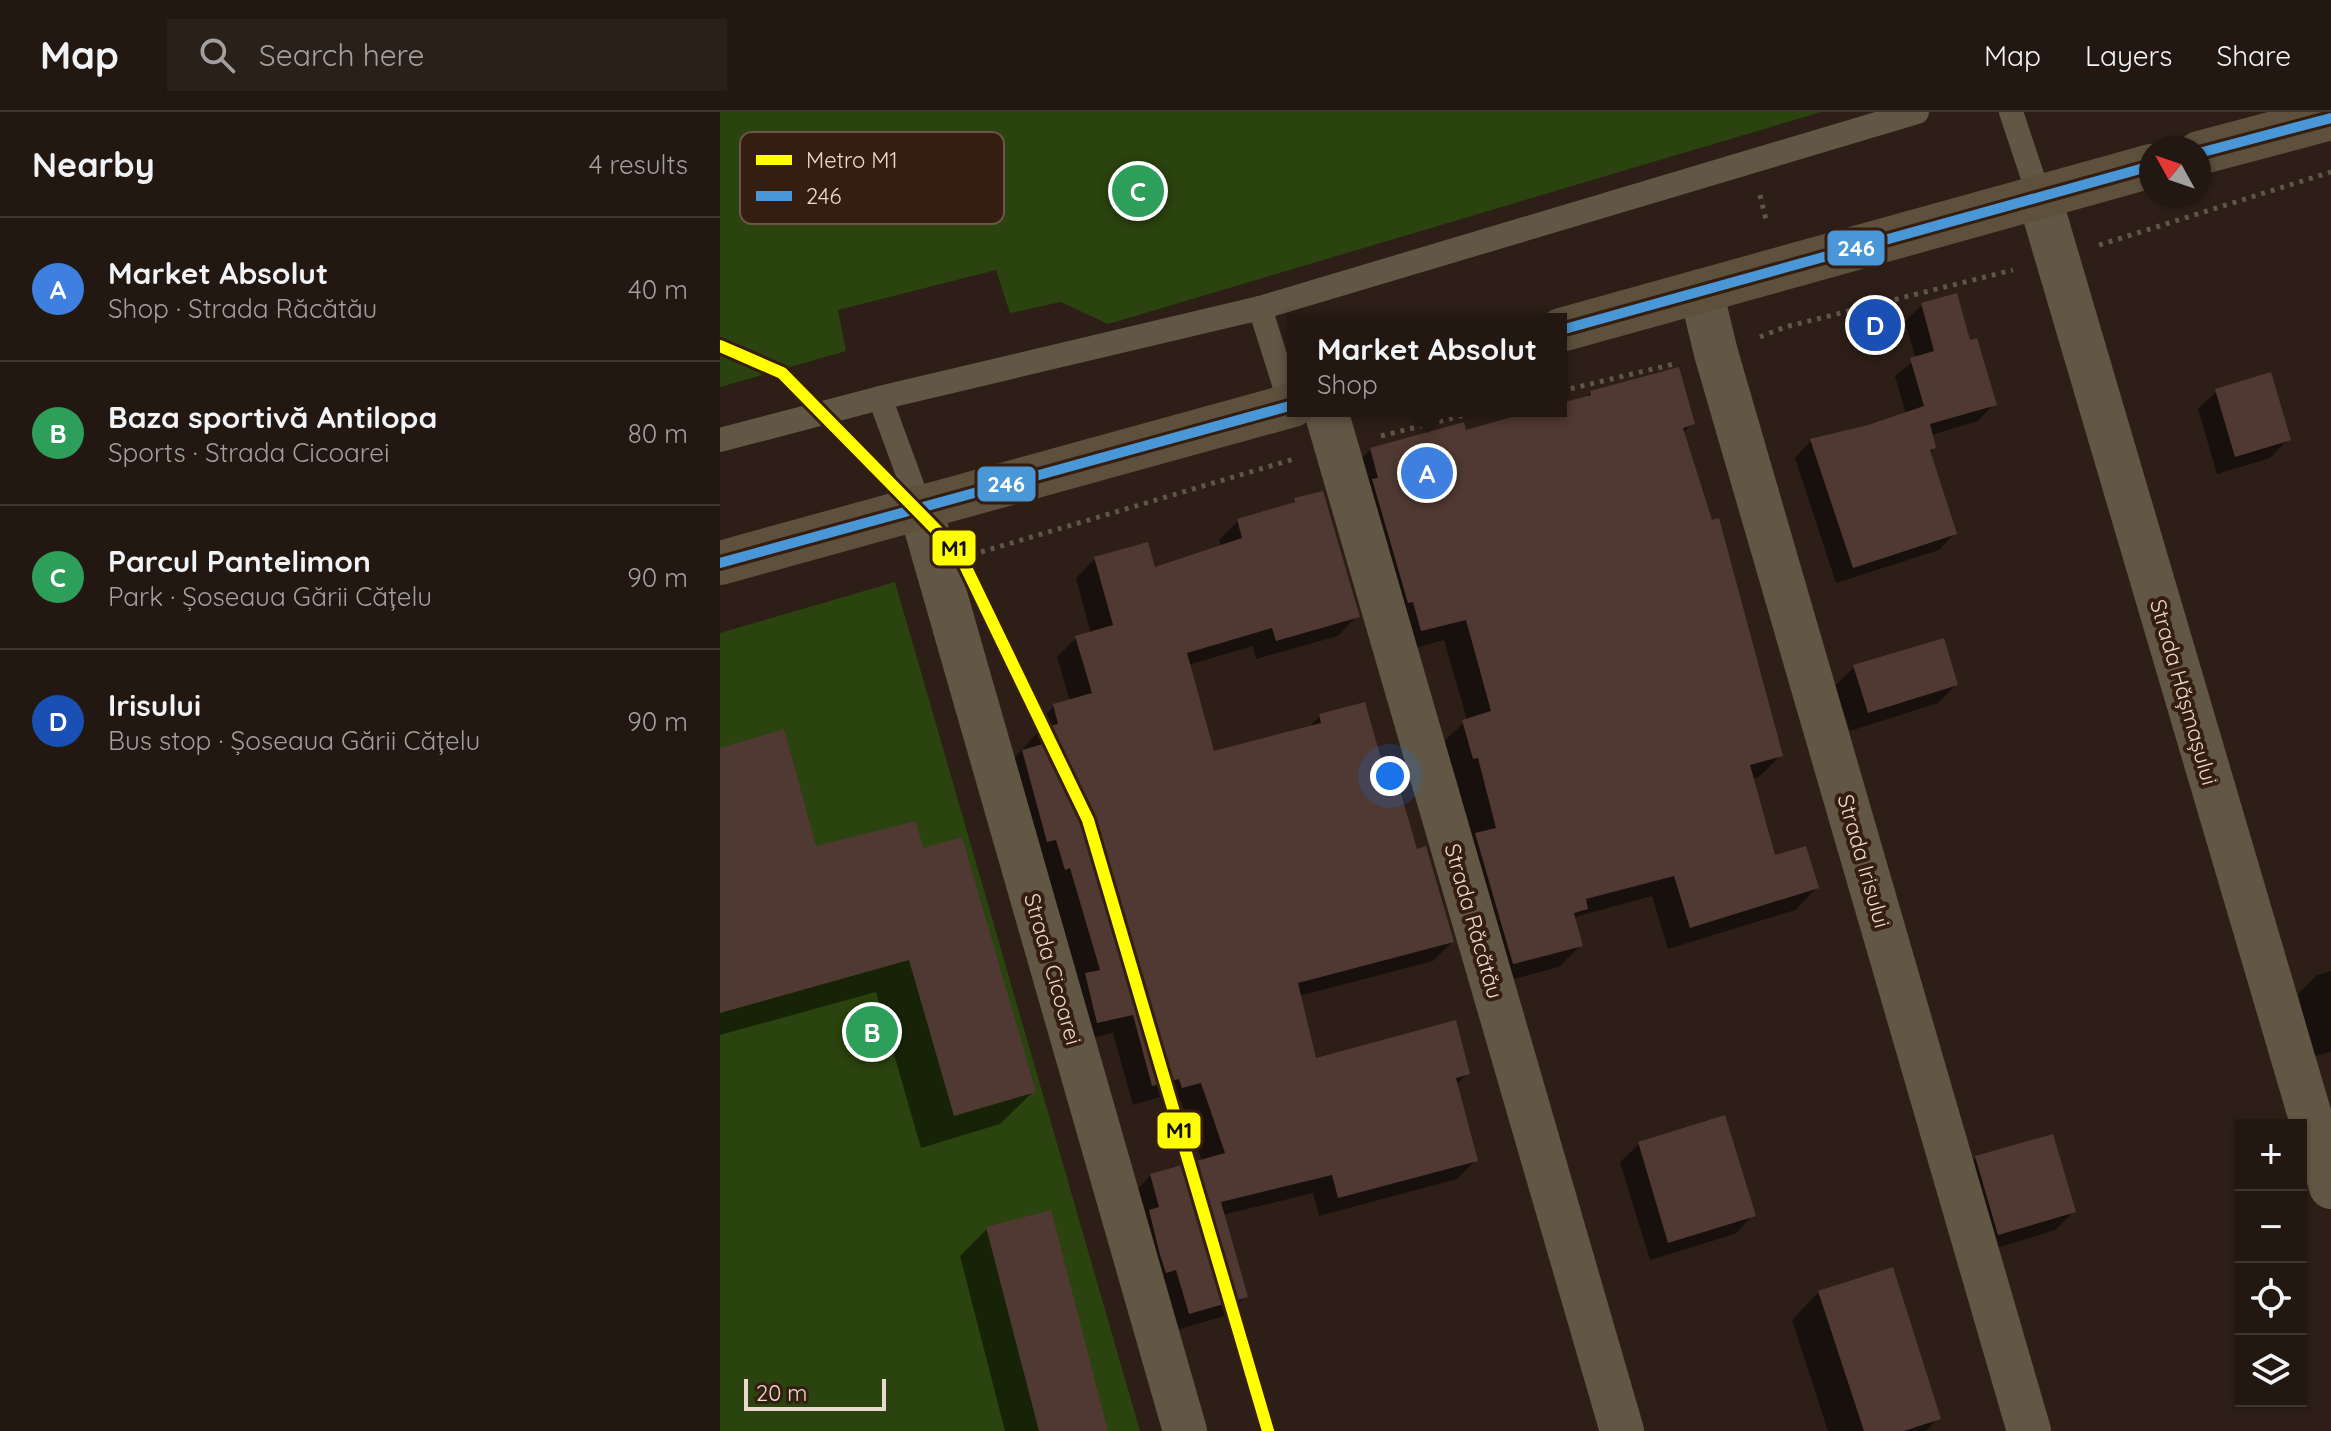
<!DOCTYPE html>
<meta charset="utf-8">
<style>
body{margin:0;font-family:Quicksand,sans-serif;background:#2a201a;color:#f1f3f6}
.controls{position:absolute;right:24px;bottom:24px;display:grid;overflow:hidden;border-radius:0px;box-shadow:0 2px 6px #0004}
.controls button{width:72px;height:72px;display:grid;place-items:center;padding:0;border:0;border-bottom:2px solid #3f3631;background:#221711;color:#f1f3f6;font:40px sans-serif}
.compass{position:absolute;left:1419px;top:24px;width:72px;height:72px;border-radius:50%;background:#221711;box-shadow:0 2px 6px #0004;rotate:310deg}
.scale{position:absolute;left:24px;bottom:20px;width:142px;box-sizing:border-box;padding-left:8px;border:4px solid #e9d9cf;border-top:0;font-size:22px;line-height:28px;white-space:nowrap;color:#e9d9cf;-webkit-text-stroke:6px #351d0f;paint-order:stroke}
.you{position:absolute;left:670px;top:664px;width:28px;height:28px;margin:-20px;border:6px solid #fff;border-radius:50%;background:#1a73e8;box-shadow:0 0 0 12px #1a73e833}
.badge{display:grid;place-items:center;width:52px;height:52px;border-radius:50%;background:#a7988f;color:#fff;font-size:26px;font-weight:700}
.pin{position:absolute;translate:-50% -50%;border:4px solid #fff;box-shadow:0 2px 8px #0006}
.popup{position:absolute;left:567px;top:201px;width:280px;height:104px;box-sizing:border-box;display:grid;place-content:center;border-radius:0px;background:#221711;filter:drop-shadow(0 2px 6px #0005);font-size:26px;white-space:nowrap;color:#a29f9f}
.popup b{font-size:30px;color:#f1f3f6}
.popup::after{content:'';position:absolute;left:50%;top:100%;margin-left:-16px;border:16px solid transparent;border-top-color:#221711}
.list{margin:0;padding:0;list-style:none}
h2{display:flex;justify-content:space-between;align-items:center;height:104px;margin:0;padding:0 32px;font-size:34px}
h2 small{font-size:26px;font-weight:400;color:#a29f9f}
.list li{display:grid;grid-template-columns:52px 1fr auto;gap:24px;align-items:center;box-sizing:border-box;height:144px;padding:0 32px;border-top:2px solid #3f3631}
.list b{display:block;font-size:30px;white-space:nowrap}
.list p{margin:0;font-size:26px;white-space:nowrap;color:#a29f9f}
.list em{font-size:26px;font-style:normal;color:#a29f9f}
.icon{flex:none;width:44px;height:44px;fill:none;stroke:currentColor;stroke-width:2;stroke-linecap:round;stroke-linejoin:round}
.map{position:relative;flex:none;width:1611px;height:1319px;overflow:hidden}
header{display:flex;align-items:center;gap:48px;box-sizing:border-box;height:112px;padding:0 40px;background:#221711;border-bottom:2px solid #3f3631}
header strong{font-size:38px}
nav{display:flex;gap:44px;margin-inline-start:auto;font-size:28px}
.search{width:560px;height:72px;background:#2a201a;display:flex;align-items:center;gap:20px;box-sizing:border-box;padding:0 28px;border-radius:0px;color:#a29f9f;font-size:30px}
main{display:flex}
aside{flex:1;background:#221711}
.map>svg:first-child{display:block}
</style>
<header>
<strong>Map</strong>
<div class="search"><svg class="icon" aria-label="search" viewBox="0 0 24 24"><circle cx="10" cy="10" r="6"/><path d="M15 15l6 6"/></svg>Search here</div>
<nav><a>Map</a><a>Layers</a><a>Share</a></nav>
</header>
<main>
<aside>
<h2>Nearby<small>4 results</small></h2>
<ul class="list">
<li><span class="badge" style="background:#3f7fe0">A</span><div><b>Market Absolut</b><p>Shop · Strada Răcătău</p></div><em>40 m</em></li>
<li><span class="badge" style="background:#2e9e5b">B</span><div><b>Baza sportivă Antilopa</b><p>Sports · Strada Cicoarei</p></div><em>80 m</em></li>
<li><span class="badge" style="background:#2e9e5b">C</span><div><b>Parcul Pantelimon</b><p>Park · Șoseaua Gării Cățelu</p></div><em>90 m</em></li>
<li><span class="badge" style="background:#1a4fb4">D</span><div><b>Irisului</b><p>Bus stop · Șoseaua Gării Cățelu</p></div><em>90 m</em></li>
</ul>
</aside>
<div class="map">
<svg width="1611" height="1319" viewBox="0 0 1611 1319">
<rect width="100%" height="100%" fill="#2d1f17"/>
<g fill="#2b430e">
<path d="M 0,0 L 1101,0 L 388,212 L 341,190 L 290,201 L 276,158 L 118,198 L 126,239 L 0,275 Z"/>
<path d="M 175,470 L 420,1319 L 0,1319 L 0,521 Z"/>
</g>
<g fill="#0007">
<path d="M 1202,193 L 1249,231 L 1274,292 L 1258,309 L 1211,323 L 1214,336 L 1209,341 L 1235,421 L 1219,438 L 1116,471 L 1075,346 L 1091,329 L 1186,302 L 1175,264 L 1196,247 L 1185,209 Z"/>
<path d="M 1497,279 L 1568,327 L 1550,346 L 1497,362 L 1478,297 Z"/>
<path d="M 871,280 L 972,312 L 962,322 L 1061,643 L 1039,665 L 1031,667 L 1053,746 L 1097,776 L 1075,798 L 948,837 L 932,784 L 858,804 L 854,808 L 861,833 L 839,855 L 771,873 L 752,727 L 736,666 L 732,667 L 722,631 L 747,608 L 724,528 L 680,540 L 629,359 L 651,337 L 745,320 L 820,299 L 841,299 L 841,293 L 865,286 Z"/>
<path d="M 575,388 L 637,504 L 618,524 L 536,547 L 533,534 L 468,553 L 492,642 L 587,617 L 600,604 L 660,652 L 732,830 L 713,849 L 579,884 L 594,948 L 748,961 L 736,973 L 756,1048 L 737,1067 L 599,1104 L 593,1081 L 502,1103 L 526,1184 L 507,1203 L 450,1220 L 412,1083 L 431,1063 L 482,1049 L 461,989 L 442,994 L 440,985 L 413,993 L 393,921 L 358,929 L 283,659 L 317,621 L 315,613 L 334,594 L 350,589 L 337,545 L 356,526 L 371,522 L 356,466 L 375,447 L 433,458 L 501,435 L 499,428 L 518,409 L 570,393 Z"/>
<path d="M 1134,555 L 1236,573 L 1218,591 L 1130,619 L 1115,574 Z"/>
<path d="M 0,638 L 95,736 L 202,739 L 313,980 L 280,1012 L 201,1036 L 156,880 L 0,923 Z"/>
<path d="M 1611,859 L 1611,940 L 1594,944 L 1578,882 L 1597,863 Z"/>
<path d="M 919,1032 L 1033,1103 L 1015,1122 L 930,1148 L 900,1050 Z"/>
<path d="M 1256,1046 L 1354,1099 L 1335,1118 L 1260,1141 L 1238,1064 Z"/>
<path d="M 267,1117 L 386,1319 L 285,1319 L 240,1144 Z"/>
<path d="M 1099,1180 L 1218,1306 L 1206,1319 L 1108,1319 L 1072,1208 Z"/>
</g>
<g fill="#503932">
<path d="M 1237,181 L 1250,228 L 1257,226 L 1277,293 L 1210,312 L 1216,336 L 1210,338 L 1237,422 L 1133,456 L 1090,327 L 1148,313 L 1204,294 L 1190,246 L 1214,239 L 1201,191 Z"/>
<path d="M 959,255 L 975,312 L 963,316 L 992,408 L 999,406 L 1063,644 L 1030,653 L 1055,743 L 1086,734 L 1099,776 L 970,816 L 954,764 L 866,787 L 868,797 L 854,801 L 863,834 L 793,852 L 755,721 L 776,716 L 758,646 L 753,647 L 742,608 L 771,599 L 746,508 L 701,519 L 693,490 L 688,491 L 652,367 L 658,366 L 650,336 L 744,310 L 746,318 L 813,299 L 841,299 L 841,291 L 871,283 L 870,279 Z"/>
<path d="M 1551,260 L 1571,328 L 1515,345 L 1495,277 Z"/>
<path d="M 603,379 L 640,505 L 556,529 L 552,516 L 467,541 L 494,639 L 601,611 L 599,602 L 645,590 L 662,650 L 671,647 L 697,737 L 706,734 L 734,830 L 578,871 L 596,946 L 736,908 L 750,962 L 736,966 L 758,1049 L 618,1086 L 612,1063 L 501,1090 L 528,1185 L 469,1202 L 456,1158 L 446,1161 L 440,1143 L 429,1098 L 439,1095 L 430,1062 L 505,1041 L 481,971 L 462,976 L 459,967 L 432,974 L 413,903 L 377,911 L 365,861 L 380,858 L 350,756 L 345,758 L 336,728 L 327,730 L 302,638 L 323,632 L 319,616 L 338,612 L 333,592 L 372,581 L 355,524 L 393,513 L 374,445 L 428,430 L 435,455 L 522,426 L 517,407 L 575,390 L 574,386 Z"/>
<path d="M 1224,526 L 1238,573 L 1148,601 L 1133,553 Z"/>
<path d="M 64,617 L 96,734 L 196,709 L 203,736 L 242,725 L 316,980 L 234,1004 L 189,848 L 0,901 L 0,636 Z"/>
<path d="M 1005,1003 L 1036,1104 L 948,1131 L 918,1030 Z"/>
<path d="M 1333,1022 L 1356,1100 L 1278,1123 L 1255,1044 Z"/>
<path d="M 331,1098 L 388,1319 L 319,1319 L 266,1115 Z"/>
<path d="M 1173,1155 L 1221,1307 L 1184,1319 L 1144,1319 L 1098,1179 Z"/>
</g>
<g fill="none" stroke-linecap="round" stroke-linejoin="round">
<g stroke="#5f5549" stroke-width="5" stroke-dasharray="4 6" stroke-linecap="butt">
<path d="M 1040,83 L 1047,112"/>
<path d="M 1379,133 L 1611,60"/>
<path d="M 1040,225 L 1065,215 L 1293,158"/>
<path d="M 841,279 L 954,252"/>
<path d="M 661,324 L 761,299"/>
<path d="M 261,440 L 574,347"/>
</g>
<g stroke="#625644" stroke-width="24">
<path d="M 1291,0 L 1319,84"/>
<path d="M 540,196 L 571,294"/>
<path d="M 160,286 L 540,196 L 1197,0"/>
<path d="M 0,328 L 160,286 L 200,395"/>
</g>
<g stroke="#625644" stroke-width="44">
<path d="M 1319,84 L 1611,1075"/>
<path d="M 981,179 L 996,241 L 1309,1319"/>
<path d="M 606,299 L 902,1319"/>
<path d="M 200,395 L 465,1319"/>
</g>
<g stroke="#5d513d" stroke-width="44">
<path d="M 1479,41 L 1611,6"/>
<path d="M 841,218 L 1431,54"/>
<path d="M 0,451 L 573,293"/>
</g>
<g stroke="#351d0f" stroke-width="16">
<g id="bus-1">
<path d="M 1479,41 L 1611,6"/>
<path d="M 841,218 L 1431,54"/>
<path d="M 0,451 L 573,293"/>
</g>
</g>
<use href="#bus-1" stroke="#4a97d8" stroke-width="10"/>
<g stroke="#351d0f" stroke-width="18">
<path id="metro-1" d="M 0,234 L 62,261 L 239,441 L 368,708 L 548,1319"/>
</g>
<use href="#metro-1" stroke="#ff0" stroke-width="12"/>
</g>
<g text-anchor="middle" stroke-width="8" stroke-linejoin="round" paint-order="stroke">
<g font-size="22" fill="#e9d9cf" stroke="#351d0f">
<text transform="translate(1464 580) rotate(74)" y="8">Strada Hășmașului</text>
<text transform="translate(1144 749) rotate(74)" y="8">Strada Irisului</text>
<text transform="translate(754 809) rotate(74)" y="8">Strada Răcătău</text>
<text transform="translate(333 857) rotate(74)" y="8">Strada Cicoarei</text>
</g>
</g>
<rect x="20" y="20" width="264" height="92" rx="12" fill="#351d0f" stroke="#6b5549" stroke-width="2"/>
<rect x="36" y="43" width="36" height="10" fill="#ff0"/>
<rect x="36" y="79" width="36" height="10" fill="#4a97d8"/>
<g font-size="22" fill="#e9d9cf">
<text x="86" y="56">Metro M1</text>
<text x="86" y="92">246</text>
</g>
<g stroke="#351d0f" stroke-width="3">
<rect x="1106" y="117" width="60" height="38" rx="8" fill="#4a97d8"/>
<rect x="256" y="353" width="61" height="38" rx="8" fill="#4a97d8"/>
<rect x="211" y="417" width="46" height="38" rx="8" fill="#ff0"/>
<rect x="436" y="999" width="46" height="39" rx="8" fill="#ff0"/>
</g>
<g font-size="22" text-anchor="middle" font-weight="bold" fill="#fff">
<text x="1136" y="144">246</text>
<text x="286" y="380">246</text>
</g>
<g font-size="22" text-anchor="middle" font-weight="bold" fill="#111">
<text x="234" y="444">M1</text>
<text x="459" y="1026">M1</text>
</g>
</svg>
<div class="controls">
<button>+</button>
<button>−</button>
<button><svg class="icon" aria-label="locate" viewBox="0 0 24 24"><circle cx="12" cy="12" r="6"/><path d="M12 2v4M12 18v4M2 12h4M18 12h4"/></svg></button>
<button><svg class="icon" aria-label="layers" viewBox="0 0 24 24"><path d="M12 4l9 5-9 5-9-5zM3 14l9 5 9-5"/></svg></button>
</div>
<svg class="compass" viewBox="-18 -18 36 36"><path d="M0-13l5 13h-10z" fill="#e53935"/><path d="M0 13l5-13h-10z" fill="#a29f9f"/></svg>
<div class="scale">20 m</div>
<div class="you"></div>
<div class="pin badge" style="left:707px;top:361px;background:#3f7fe0">A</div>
<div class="popup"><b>Market Absolut</b>Shop</div>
<div class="pin badge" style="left:152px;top:920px;background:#2e9e5b">B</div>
<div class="pin badge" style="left:418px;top:79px;background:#2e9e5b">C</div>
<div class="pin badge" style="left:1155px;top:213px;background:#1a4fb4">D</div>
</div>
</main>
